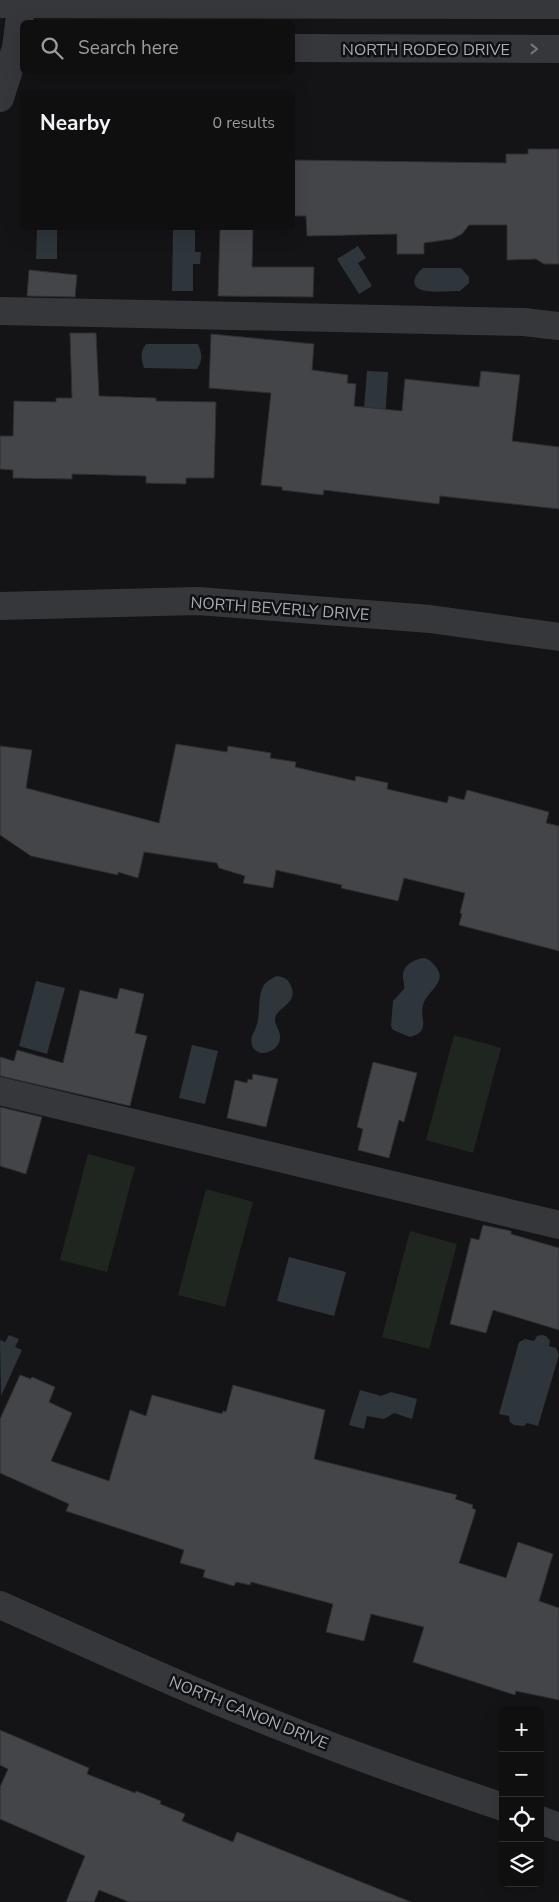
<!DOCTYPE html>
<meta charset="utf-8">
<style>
body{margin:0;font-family:"Nunito Sans",sans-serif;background:#181819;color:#f1f3f6}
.controls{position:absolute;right:15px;bottom:15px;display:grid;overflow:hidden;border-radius:8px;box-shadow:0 5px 20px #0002}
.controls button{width:45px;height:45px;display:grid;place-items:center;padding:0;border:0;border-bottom:1px solid #2f2f30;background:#0f0f10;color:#f1f3f6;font:25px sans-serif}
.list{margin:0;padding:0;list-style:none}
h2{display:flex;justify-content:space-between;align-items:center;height:65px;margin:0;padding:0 20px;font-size:21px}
h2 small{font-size:16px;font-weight:400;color:#9b9c9f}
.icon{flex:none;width:28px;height:28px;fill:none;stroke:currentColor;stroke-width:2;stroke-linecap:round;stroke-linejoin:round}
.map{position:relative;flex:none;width:559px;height:1902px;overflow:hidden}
.search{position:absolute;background:#0f0f10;box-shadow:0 5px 20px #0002;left:20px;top:20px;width:275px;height:55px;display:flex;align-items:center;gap:12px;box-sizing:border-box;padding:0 18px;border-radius:8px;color:#9b9c9f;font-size:19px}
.panel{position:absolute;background:#0f0f10;box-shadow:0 5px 20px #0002;left:20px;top:90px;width:275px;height:140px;border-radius:8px}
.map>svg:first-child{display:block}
</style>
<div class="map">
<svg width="559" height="1902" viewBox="0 0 559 1902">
<rect width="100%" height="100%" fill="#141416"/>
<g fill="#1f2620">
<path d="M 454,1035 L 501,1048 L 473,1153 L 426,1140 Z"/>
<path d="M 88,1154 L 135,1167 L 107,1272 L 60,1260 Z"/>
<path d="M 206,1189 L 253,1202 L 225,1307 L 178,1295 Z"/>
<path d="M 410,1231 L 457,1244 L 429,1349 L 382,1337 Z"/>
</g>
<g fill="#2e353b">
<path d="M 37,228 L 57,228 L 57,259 L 36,259 Z"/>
<path d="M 173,230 L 195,230 L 195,252 L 201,252 L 200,264 L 193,264 L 193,291 L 172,291 Z"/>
<path d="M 358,246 L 366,258 L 358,263 L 372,286 L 359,294 L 337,259 Z"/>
<path d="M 423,268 L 461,268 L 469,277 L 469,283 L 460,291 C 451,291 430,293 422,290 C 409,286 415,274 423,268 Z"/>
<path d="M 146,344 L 198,344 C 202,354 203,360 197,369 L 144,368 C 141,358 140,352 146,344 Z"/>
<path d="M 367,371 L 388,372 L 385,422 L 363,420 Z"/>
<path d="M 424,958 C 429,959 432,962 436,967 C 448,982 427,991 423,1005 C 419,1019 432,1031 410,1037 L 393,1030 L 391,1026 L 393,1001 L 404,989 C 405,985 403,981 403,977 C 402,965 415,959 424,958 Z"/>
<path d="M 277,976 C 283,977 287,978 290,984 C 301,1004 275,1007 275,1020 C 275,1025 281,1032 280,1038 C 280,1047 269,1054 261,1053 C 256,1052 254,1049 252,1046 C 250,1035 253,1036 256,1027 C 261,1015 257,995 264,985 C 268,980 272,978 277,976 Z"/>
<path d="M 36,981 L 65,988 L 47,1054 L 19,1046 Z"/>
<path d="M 192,1045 L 218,1051 L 205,1104 L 179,1098 Z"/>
<path d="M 289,1257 L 346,1272 L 334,1316 L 277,1301 Z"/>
<path d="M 9,1335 L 19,1339 L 15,1347 L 22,1350 L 1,1396 L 0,1340 L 5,1342 Z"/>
<path d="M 542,1335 L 546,1336 L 550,1341 L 549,1346 L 556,1348 L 559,1355 L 538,1426 L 527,1423 L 524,1426 L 514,1425 L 510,1422 L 509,1416 L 499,1414 L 519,1342 L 525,1339 L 534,1341 L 537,1336 Z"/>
<path d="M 360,1390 L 381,1396 L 391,1392 L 417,1399 L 412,1419 L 394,1413 L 384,1419 L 367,1416 L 364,1429 L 349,1425 Z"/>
</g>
<g fill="#444549" stroke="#2f2f32">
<path d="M 528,149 L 559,149 L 559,264 L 544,264 L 536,259 L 507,260 L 507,225 L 469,225 L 462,234 L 452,239 L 424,243 L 424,254 L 397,254 L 397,234 L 307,236 L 306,216 L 292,216 L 292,160 L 506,163 L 506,154 L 528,154 Z"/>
<path d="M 220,228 L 253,228 L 252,267 L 314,267 L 313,297 L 218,296 Z"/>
<path d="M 29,270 L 77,275 L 75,297 L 27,296 Z"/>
<path d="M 70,333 L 96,333 L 99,396 L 156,398 L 156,401 L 216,402 L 214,478 L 186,478 L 186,484 L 146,483 L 146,476 L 72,474 L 72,479 L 13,478 L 13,470 L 0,469 L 0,436 L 13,436 L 14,401 L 56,402 L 56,398 L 72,398 Z"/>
<path d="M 211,334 L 314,344 L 312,370 L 348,375 L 347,383 L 356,384 L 354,406 L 402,411 L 405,379 L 479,387 L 481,371 L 520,375 L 512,441 L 559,447 L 559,509 L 440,496 L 439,504 L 324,490 L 323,495 L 282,490 L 282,487 L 261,485 L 271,393 L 209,388 Z"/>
<path d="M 176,744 L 227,752 L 228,746 L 271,753 L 270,758 L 296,762 L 295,767 L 355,781 L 356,776 L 388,783 L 387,789 L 447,803 L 449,796 L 464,800 L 467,790 L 549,812 L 546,823 L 559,826 L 559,951 L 459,925 L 462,914 L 460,913 L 465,893 L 404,878 L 398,901 L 341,888 L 342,885 L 276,870 L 273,888 L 243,883 L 245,876 L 219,868 L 217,863 L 144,852 L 138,878 L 118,872 L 118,875 L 31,856 L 0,835 L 0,746 L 32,750 L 26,788 L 159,823 Z"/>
<path d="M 120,988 L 144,994 L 135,1033 L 147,1036 L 130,1106 L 0,1076 L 0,1057 L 14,1061 L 17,1050 L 63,1063 L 80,990 L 117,999 Z"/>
<path d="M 373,1062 L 417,1073 L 404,1122 L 399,1120 L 389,1158 L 358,1150 L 363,1129 L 357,1127 Z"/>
<path d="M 253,1074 L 278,1079 L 266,1127 L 227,1118 L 235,1080 L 247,1083 L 248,1079 L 252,1080 Z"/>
<path d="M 0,1107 L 42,1117 L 26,1174 L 0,1166 Z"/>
<path d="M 483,1225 L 511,1231 L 511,1234 L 559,1248 L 559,1330 L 493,1310 L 486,1333 L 450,1324 L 471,1238 L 479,1240 Z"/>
<path d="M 20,1375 L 31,1379 L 32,1377 L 55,1387 L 49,1402 L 72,1413 L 51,1461 L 109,1481 L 130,1410 L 146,1416 L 152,1395 L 222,1414 L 223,1411 L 226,1412 L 233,1385 L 325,1410 L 314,1459 L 457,1495 L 455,1499 L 473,1505 L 472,1508 L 476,1510 L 459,1563 L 506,1578 L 518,1542 L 553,1554 L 539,1601 L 559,1608 L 559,1700 L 516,1691 L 515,1695 L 413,1662 L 424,1627 L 371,1614 L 364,1641 L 326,1632 L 333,1604 L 251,1582 L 250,1585 L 236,1582 L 234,1586 L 203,1577 L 205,1570 L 180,1563 L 184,1550 L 66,1511 L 69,1504 L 0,1473 L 0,1419 Z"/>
<path d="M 0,1730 L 89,1768 L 87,1774 L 135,1793 L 136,1791 L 161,1801 L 160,1804 L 185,1814 L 182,1821 L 233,1842 L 237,1832 L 411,1902 L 129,1902 L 99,1890 L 94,1902 L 66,1902 L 85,1856 L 0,1819 L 0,1787 L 8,1769 L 0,1765 Z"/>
</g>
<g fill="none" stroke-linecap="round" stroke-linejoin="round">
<g stroke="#36373b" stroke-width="28">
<path d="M 0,4 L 559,5"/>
<path d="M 292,48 L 559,49"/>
<path d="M 0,98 L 16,48 L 22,0"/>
<path d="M 0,311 L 524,322 L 559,326"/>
<path d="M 0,606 L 198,601 L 430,619 L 559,637"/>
<path d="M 0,1091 L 559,1225"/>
<path d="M 0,1605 C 97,1648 194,1693 292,1731 C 362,1759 432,1783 503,1807"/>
<path d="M 540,1820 L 559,1827"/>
</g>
</g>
<defs><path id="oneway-chevron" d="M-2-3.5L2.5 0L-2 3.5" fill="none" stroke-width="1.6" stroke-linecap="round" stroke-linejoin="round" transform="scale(1.25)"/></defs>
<use stroke="#74777e" href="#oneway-chevron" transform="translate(534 49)"/>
<g text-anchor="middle" stroke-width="5" stroke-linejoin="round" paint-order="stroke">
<g font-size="16" fill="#a7acb5" stroke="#0f1011">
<text x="426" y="55">NORTH RODEO DRIVE</text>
<text transform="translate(280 608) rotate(4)" y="6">NORTH BEVERLY DRIVE</text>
<text transform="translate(249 1712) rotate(22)" y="6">NORTH CANON DRIVE</text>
</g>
</g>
</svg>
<div class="controls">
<button>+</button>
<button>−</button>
<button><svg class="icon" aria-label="locate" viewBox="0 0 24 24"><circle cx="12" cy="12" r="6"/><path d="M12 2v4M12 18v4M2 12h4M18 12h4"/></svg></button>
<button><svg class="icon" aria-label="layers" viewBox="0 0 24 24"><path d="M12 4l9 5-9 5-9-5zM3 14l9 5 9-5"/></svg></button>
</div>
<div class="search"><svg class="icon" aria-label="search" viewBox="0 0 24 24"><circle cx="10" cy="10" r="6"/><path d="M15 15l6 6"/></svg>Search here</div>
<section class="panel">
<h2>Nearby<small>0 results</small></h2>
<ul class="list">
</ul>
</section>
</div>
